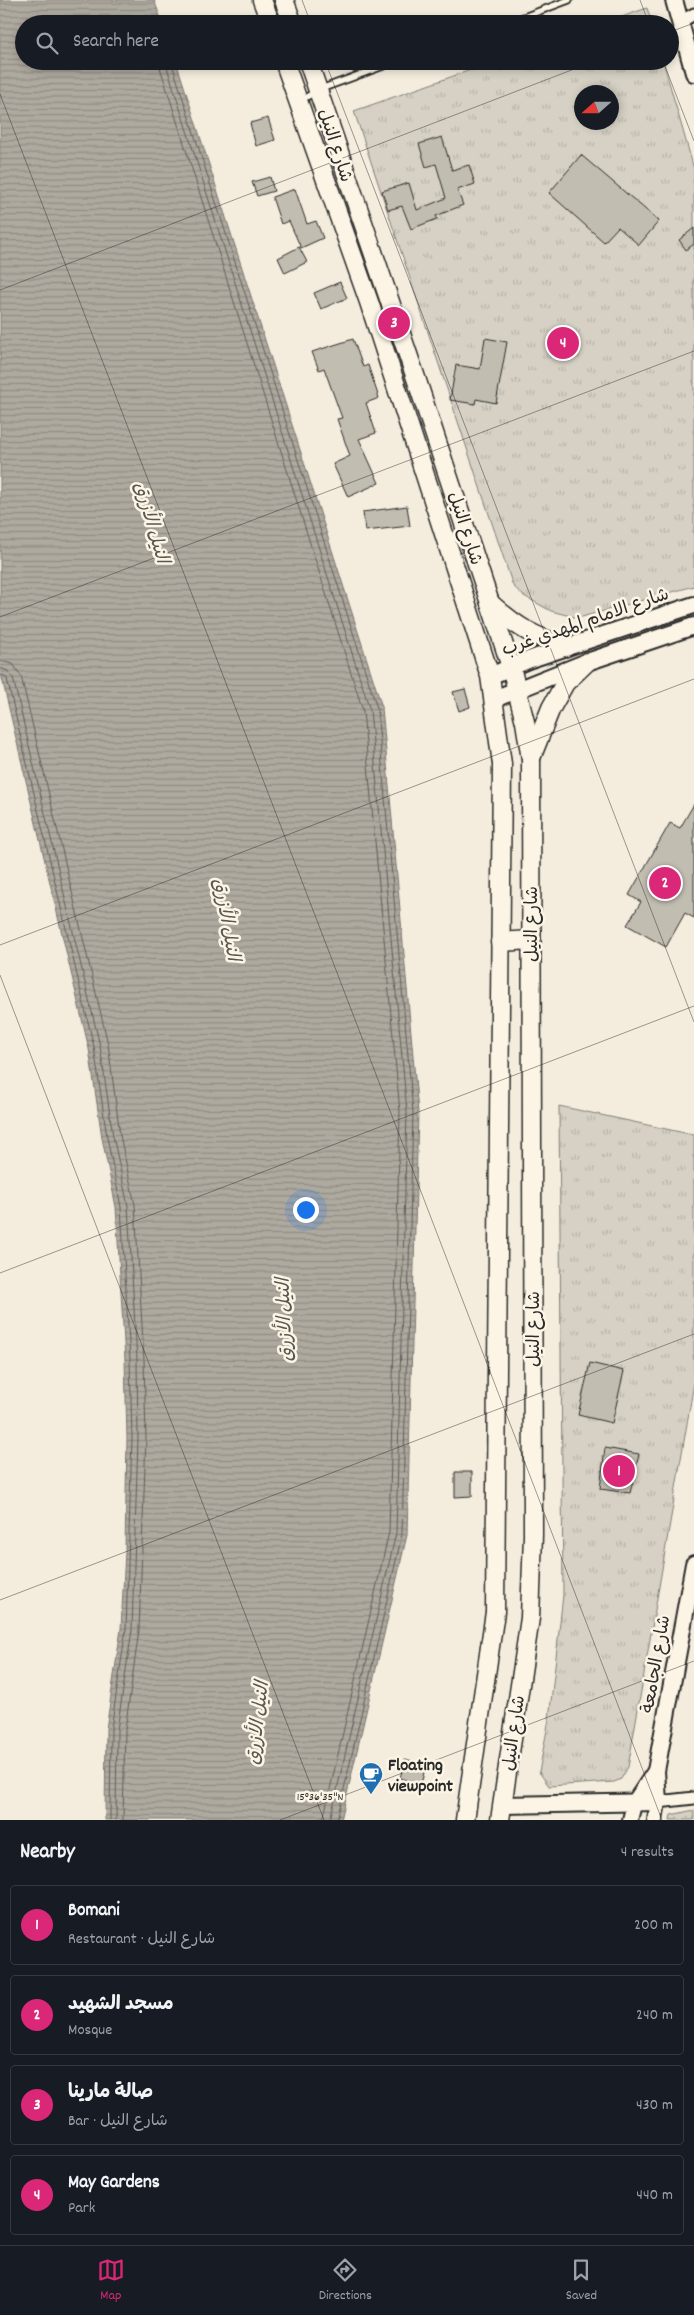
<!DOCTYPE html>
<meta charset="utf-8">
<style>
body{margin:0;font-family:Dekko,"Playpen Sans Arabic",sans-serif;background:#20242c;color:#f1f3f6}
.compass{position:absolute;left:574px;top:85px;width:45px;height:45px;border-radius:50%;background:#171b24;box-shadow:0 2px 8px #0003;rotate:249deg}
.you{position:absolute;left:305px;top:1209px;width:18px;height:18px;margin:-12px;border:4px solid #fff;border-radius:50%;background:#1a73e8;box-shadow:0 0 0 8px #1a73e833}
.badge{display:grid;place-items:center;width:32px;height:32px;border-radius:50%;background:#db2777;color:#fff;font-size:16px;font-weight:700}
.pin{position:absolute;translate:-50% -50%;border:2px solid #fff;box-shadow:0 1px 5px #0006}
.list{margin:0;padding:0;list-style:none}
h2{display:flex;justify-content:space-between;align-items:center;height:65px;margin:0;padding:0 20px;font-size:21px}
h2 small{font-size:16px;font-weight:400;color:#9ea1a6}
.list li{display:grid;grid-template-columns:32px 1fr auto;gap:15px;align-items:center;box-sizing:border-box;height:80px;margin:0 10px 10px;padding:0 10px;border:1px solid #363941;border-radius:5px}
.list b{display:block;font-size:19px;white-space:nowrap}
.list p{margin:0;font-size:16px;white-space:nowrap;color:#9ea1a6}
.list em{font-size:16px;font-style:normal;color:#9ea1a6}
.icon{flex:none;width:28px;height:28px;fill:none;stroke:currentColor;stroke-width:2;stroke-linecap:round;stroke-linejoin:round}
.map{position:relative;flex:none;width:694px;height:1820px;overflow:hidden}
.search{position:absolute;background:#171b24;box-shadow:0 2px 8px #0003;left:15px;right:15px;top:15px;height:55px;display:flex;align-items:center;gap:12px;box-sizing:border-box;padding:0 18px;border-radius:28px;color:#9ea1a6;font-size:19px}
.sheet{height:425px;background:#171b24}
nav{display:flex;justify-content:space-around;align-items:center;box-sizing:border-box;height:70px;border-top:1px solid #363941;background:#171b24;font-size:14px;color:#9ea1a6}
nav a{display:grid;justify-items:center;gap:2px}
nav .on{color:#db2777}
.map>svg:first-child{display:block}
</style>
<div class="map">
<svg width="694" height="1820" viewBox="0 0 694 1820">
<defs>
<pattern id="grass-dots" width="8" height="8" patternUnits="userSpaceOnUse" patternTransform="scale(1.25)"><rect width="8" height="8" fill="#d6d1c4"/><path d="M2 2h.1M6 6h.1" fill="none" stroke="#b8b4a9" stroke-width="1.8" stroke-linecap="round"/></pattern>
<pattern id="park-tufts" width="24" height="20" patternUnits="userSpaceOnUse" patternTransform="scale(1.25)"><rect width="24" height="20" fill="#d6d1c4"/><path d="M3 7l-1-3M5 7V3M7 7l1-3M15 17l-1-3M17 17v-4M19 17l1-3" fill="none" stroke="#b8b4a9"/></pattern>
<pattern id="water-rules" width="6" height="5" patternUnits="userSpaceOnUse" patternTransform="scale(1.25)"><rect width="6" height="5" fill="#afaaa0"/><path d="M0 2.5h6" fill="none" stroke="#8f8b83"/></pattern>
</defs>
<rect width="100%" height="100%" fill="#f4edde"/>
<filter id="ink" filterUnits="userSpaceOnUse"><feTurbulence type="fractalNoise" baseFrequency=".02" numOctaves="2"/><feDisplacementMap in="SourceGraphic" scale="10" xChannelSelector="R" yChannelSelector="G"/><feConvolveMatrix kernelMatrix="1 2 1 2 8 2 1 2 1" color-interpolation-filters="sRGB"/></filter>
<g filter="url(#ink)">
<path fill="url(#grass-dots)" stroke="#807e78" d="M 694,1810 L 694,1820 L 670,1820 L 671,1815 Z"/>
<g fill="url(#park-tufts)" stroke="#807e78" fill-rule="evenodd">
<path d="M 647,8 L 652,24 L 602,24 Z"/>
<path d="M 496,61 L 663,61 L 694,169 L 694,586 L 578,618 L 551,611 L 524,596 L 513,586 L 354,111 ZM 582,92 L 612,92 L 612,122 L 582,122 Z"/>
<path d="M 559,1106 L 694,1135 L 694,1383 L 628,1767 L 621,1779 L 614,1782 L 549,1786 L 539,1772 L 549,1719 L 563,1595 Z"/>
</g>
<path fill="url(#water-rules)" stroke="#7a7771" d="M 0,0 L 154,0 L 163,24 L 24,24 L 24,61 L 176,61 L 382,707 L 418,1112 L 407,1535 L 341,1820 L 105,1820 L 106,1729 L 121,1629 L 125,1551 L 127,1438 L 125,1360 L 116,1207 L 102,1138 L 89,1049 L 0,670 Z"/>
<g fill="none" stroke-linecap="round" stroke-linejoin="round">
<g stroke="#605e5a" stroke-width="1">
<path d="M 158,61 L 363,711 L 400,1112 L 389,1532 L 323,1820"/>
<path d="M 165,61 L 370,710 L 407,1112 L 396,1533 L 330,1820"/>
<path d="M 171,61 L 377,708 L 413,1112 L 402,1534 L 337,1820"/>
<path d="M 0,661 L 13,664 L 21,676 L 108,1044 L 120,1135 L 135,1205 L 144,1360 L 146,1438 L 139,1630 L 125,1730 L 123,1820"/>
<path d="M 0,668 L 8,671 L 13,678 L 100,1046 L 113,1136 L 128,1206 L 137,1360 L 138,1438 L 132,1630 L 117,1730 L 116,1820"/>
<path d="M 0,675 L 5,676 L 7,679 L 94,1047 L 107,1137 L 121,1207 L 130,1360 L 132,1438 L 126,1629 L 111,1729 L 110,1820"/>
</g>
</g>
<g fill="#c2bdb1" stroke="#2b2b2b">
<path d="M 268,118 L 275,140 L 256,146 L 250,123 Z"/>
<path d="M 442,137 L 452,170 L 469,165 L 475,184 L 457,190 L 463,205 L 436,216 L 437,219 L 411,229 L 402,206 L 388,210 L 382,191 L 409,183 L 417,210 L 446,198 L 436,164 L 426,167 L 419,144 Z"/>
<path d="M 581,155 L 659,221 L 639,245 L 618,227 L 604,242 L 549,193 Z"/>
<path d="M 270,177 L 274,191 L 257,196 L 252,182 Z"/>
<path d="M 295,189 L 307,224 L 316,221 L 323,238 L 301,248 L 289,221 L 281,224 L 272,197 Z"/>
<path d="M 694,228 L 694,244 L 686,250 L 679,240 Z"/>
<path d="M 299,247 L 307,262 L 285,273 L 278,258 Z"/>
<path d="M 340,282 L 347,298 L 321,309 L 314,293 Z"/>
<path d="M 485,338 L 507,342 L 496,403 L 476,399 L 475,404 L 450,400 L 456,365 L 480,369 Z"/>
<path d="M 353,339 L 363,367 L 368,365 L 379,398 L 366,403 L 376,433 L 359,439 L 379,483 L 348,497 L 333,464 L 350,456 L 337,419 L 342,418 L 324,368 L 319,370 L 312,352 Z"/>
<path d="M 407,506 L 410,526 L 365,531 L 363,512 Z"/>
<path d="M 465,689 L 470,707 L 459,711 L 453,692 Z"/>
<path d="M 694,804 L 694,918 L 685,913 L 666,947 L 627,925 L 641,902 L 629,895 L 670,823 L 680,828 Z"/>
<path d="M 590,1363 L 624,1371 L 612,1423 L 578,1415 Z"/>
<path d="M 605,1448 L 639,1454 L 630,1493 L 600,1489 Z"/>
<path d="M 455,1472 L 472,1472 L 472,1496 L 455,1497 Z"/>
<path d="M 405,1759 L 426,1765 L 421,1784 L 400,1778 Z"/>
</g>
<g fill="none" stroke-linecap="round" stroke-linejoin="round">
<g stroke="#2b2b2b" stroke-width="9">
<g id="service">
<path d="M 505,24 L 569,0"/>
<path d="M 300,101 L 318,90 L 397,61"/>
</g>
</g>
<g stroke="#2b2b2b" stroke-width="15">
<g id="minor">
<path d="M 680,22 L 694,14"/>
<path d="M 658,1802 L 694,1798"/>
</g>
</g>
<g stroke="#2b2b2b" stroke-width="18">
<g id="tertiary">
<path d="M 630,1820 L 634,1804"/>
<path d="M 655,1820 L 658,1802"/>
</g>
</g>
<g stroke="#2b2b2b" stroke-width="20">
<g id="secondary">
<path d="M 674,0 L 694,73"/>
<path d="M 490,676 L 528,660 L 694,605"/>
<path d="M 494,699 L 587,662 L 694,626"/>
<path d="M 634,1804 L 656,1771"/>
<path d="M 503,1805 L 658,1802 L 656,1771 L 694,1564"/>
</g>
</g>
<g stroke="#2b2b2b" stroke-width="21">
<g id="primary">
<path d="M 262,0 L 271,24"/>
<path d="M 284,0 L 293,24"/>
<path d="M 284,61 L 369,302 L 490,676 L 502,764 L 495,1612 L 465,1820"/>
<path d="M 308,61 L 417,381 L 511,667 L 525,722 L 531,759 L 533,1535 L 530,1618 L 500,1820"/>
<path d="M 490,603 C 518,628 531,635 566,647"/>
<path d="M 531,758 L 551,708 L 565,683 L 587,662"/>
<path d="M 500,942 L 531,940"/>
</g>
</g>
<use href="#service" stroke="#fcf5e5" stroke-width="5.5"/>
<use href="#minor" stroke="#fcf5e5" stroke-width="11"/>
<use href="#tertiary" stroke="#fcf5e5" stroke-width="14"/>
<use href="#secondary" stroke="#fcf5e5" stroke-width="16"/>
<use href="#primary" stroke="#fcf5e5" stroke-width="18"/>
</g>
</g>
<path fill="none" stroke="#2b2b2b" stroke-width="1" stroke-opacity="0.45" d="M 302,0 L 311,24M 640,0 L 649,24M 670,32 L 694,23M 325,61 L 694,1022M 663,61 L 694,141M 0,94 L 662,1820M 0,290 L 595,61M 0,617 L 694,351M 0,945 L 694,679M 0,975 L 324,1820M 0,1273 L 694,1006M 0,1600 L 694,1334M 280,1820 L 694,1661"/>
<defs>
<g id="cafe-pin" transform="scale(1.25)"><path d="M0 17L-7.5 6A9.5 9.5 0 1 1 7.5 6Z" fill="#1f6fb2" stroke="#fcf5e5"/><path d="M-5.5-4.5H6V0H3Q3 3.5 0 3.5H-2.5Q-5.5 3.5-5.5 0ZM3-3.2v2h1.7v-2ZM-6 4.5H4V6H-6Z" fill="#fff"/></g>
</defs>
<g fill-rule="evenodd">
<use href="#cafe-pin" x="371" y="1774"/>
</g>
<g text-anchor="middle" stroke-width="5" stroke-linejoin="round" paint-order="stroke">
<g font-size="18" fill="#2b2b2b" stroke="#fcf5e5">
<text transform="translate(336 145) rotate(72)" y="6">شارع النيل</text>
<text transform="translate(466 528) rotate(72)" y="6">شارع النيل</text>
<text transform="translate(585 621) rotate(-19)" y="6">شارع الامام المهدي غرب</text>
<text transform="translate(531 924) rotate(-90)" y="6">شارع النيل</text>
<text transform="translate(533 1329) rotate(-90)" y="6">شارع النيل</text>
<text transform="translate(655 1664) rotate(-80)" y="6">شارع الجامعة</text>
<text transform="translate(513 1733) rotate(-82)" y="6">شارع النيل</text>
</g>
<g font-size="18" font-weight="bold" fill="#2b2b2b" stroke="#fcf5e5" text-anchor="start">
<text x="388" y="1770">Floating<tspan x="388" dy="21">viewpoint</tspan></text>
</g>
<g font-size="19" font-style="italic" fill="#595754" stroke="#fcf5e5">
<text transform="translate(153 522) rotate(74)" y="7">النيل الأزرق</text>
<text transform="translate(228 919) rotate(80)" y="7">النيل الأزرق</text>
<text transform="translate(283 1320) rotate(-92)" y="7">النيل الأزرق</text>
<text transform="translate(256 1723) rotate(-83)" y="7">النيل الأزرق</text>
</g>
</g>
<g font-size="12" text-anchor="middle" fill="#2b2b2b" stroke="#fcf5e5" stroke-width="5" stroke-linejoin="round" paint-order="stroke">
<text x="320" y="1800">15°36'35"N</text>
</g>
</svg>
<svg class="compass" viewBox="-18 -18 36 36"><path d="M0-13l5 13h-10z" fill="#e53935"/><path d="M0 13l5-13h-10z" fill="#9ea1a6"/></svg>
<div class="you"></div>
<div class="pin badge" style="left:619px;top:1471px">1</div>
<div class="pin badge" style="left:665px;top:883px">2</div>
<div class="pin badge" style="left:394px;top:323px">3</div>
<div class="pin badge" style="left:563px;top:343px">4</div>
<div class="search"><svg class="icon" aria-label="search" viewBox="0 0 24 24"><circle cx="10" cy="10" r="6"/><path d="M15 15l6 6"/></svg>Search here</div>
</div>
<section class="sheet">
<h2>Nearby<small>4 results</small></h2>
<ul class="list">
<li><span class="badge">1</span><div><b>Bomani</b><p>Restaurant · شارع النيل</p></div><em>200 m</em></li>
<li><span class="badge">2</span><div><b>مسجد الشهيد</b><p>Mosque</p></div><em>240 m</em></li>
<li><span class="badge">3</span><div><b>صالة مارينا</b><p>Bar · شارع النيل</p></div><em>430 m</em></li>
<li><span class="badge">4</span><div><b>May Gardens</b><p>Park</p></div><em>440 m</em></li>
</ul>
</section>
<nav>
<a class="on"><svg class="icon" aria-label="map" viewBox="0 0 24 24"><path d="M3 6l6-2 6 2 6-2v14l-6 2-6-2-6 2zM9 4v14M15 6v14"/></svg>Map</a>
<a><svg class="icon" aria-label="directions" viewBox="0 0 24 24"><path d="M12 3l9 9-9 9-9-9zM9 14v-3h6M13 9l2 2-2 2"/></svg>Directions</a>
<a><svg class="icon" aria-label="saved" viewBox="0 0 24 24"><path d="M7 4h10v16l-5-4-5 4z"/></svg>Saved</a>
</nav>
